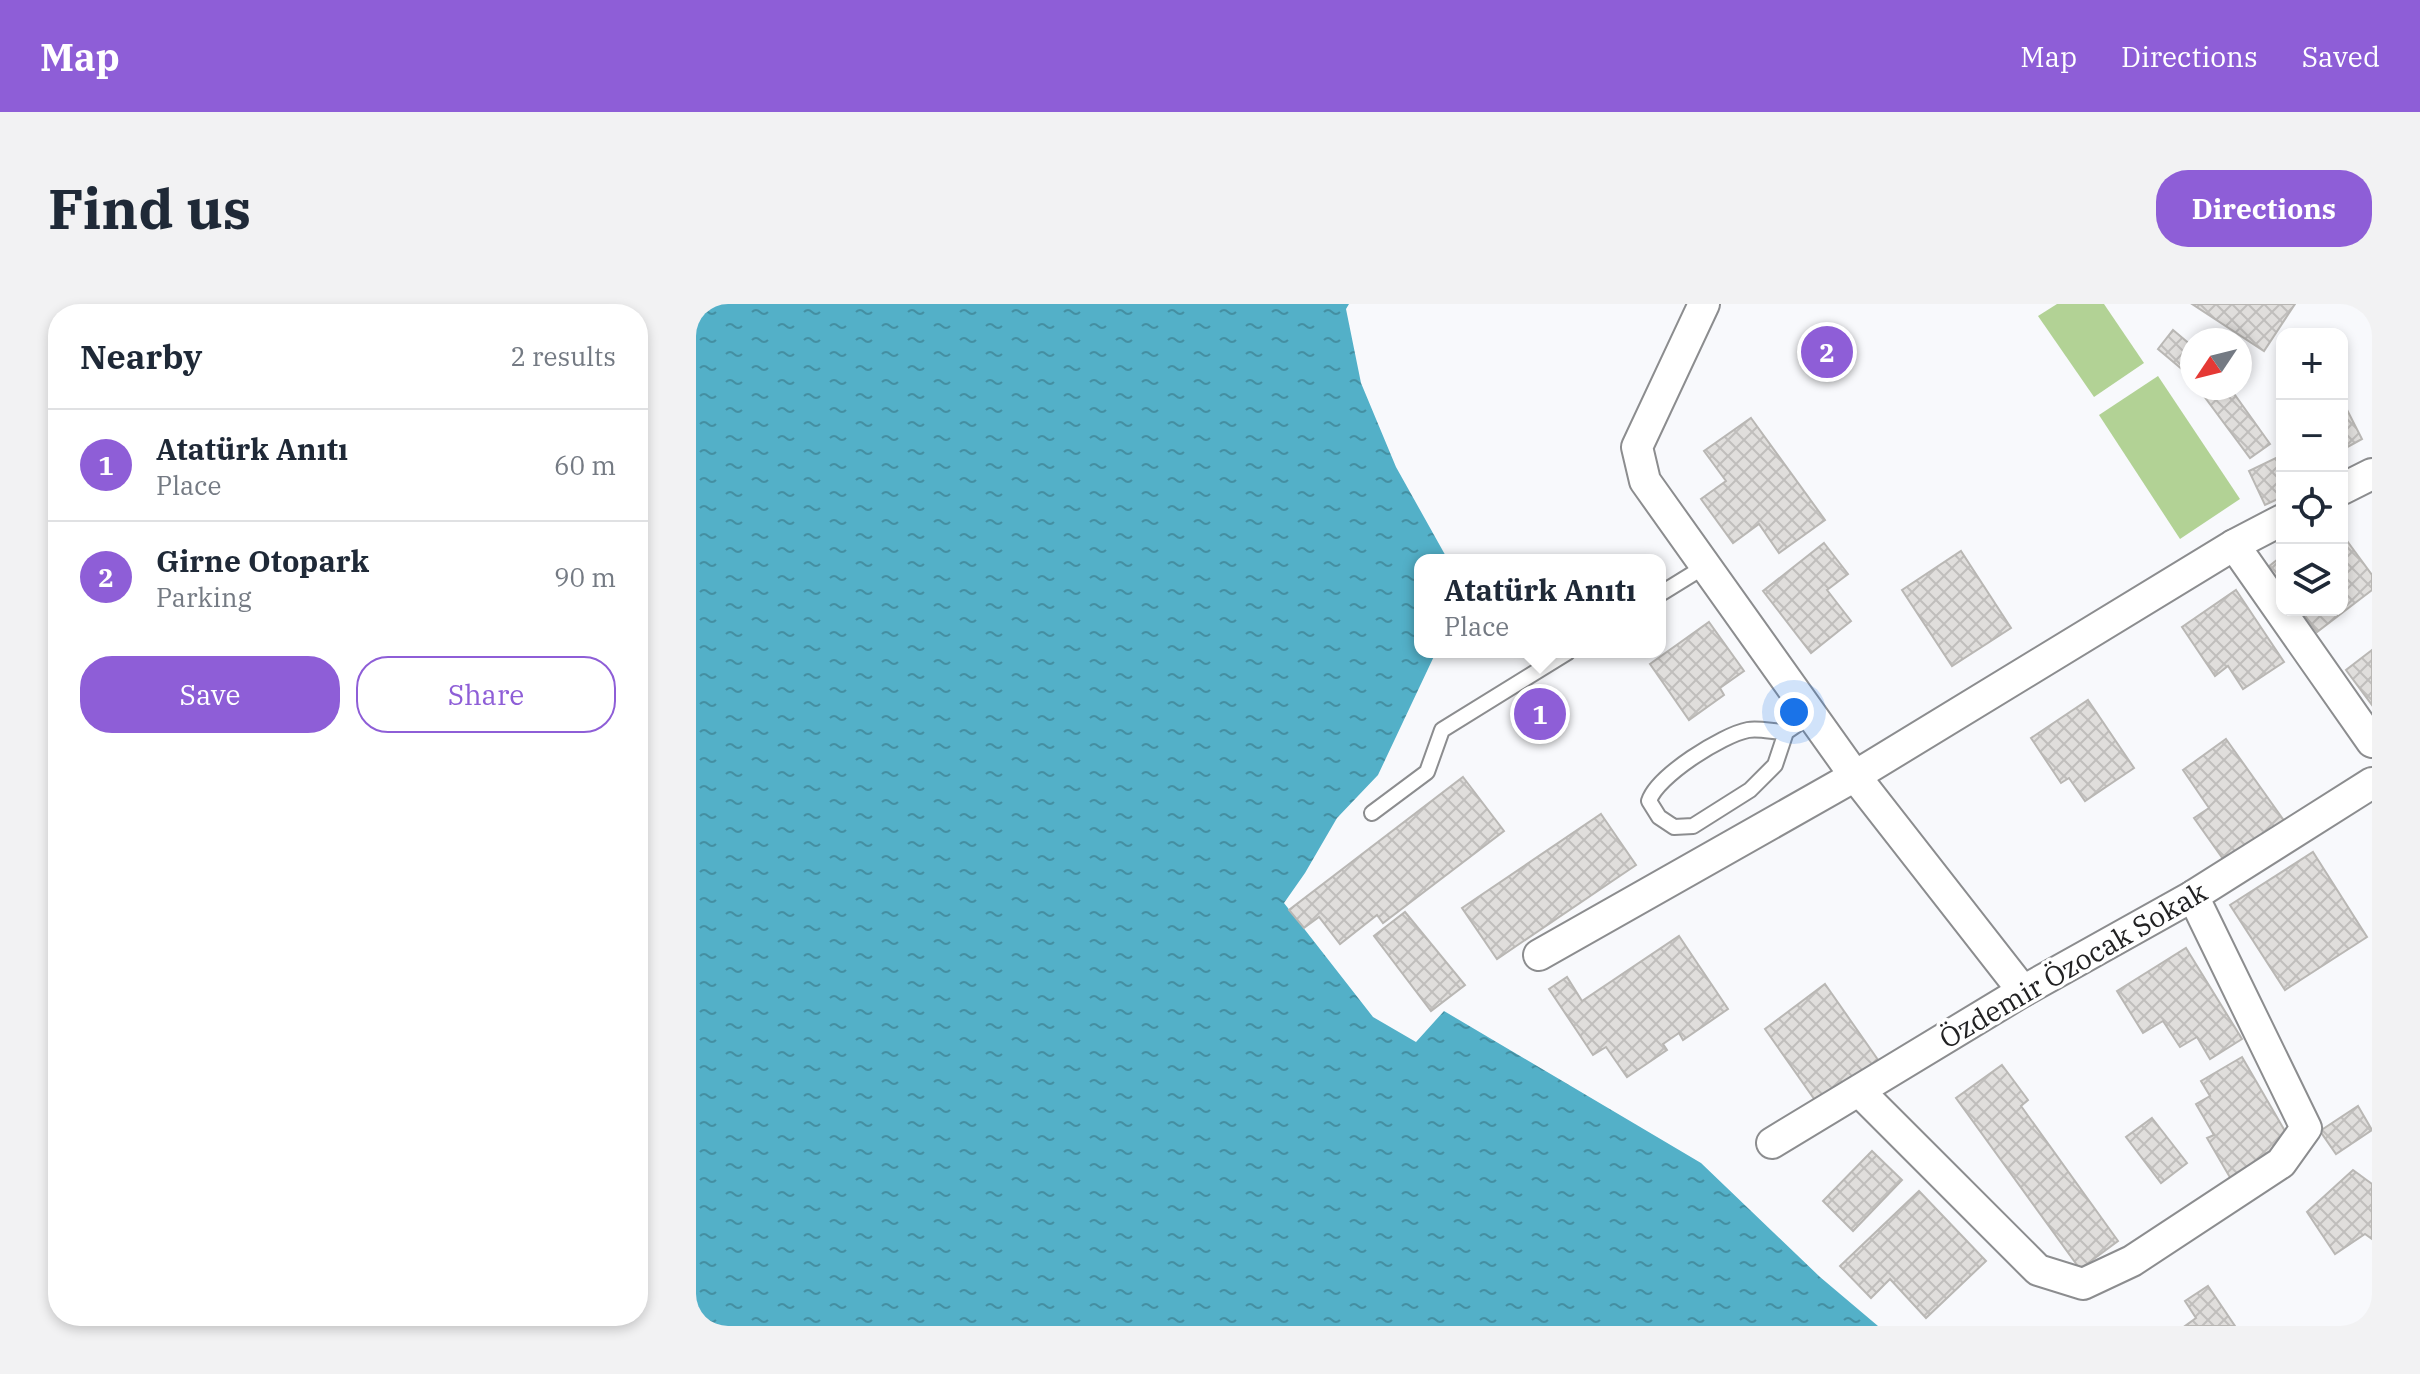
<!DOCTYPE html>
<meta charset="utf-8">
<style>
body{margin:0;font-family:"IBM Plex Serif",serif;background:#f2f2f3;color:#1f2937}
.controls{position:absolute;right:24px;top:24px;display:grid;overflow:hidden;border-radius:16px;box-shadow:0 4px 12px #0003}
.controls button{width:72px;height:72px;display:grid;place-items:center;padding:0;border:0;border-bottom:2px solid #e0e1e3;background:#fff;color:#1f2937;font:40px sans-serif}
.compass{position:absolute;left:1484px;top:24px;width:72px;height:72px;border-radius:50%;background:#fff;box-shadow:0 4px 12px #0003;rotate:235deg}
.you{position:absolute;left:1098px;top:408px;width:28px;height:28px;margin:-20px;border:6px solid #fff;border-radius:50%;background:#1a73e8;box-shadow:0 0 0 12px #1a73e833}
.badge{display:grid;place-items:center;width:52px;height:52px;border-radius:50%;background:#8e5ed7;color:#fff;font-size:26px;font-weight:700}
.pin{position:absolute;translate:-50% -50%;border:4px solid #fff;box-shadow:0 2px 8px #0006}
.popup{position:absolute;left:718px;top:250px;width:252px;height:104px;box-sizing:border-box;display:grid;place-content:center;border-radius:16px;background:#fff;filter:drop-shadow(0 2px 6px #0005);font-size:26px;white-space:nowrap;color:#747a83}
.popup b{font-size:30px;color:#1f2937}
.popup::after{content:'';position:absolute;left:50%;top:100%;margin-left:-16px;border:16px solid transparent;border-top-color:#fff}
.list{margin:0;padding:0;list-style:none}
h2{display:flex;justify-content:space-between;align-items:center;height:104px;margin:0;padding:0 32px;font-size:34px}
h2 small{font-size:26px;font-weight:400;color:#747a83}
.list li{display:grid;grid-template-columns:52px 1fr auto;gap:24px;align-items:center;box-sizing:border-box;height:112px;padding:0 32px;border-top:2px solid #e0e1e3}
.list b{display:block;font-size:30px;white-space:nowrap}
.list p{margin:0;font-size:26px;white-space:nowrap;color:#747a83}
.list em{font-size:26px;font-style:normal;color:#747a83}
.actions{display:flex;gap:16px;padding:24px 32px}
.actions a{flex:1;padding:18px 0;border:2px solid #8e5ed7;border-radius:32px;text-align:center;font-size:28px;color:#8e5ed7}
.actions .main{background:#8e5ed7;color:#fff}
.icon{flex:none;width:44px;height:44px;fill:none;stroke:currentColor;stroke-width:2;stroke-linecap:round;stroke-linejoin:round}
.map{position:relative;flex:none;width:1676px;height:1022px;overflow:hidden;border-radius:32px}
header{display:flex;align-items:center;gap:48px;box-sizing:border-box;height:112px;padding:0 40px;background:#8e5ed7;color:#fff}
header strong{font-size:38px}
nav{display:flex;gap:44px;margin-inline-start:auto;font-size:28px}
.intro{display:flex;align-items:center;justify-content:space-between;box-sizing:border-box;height:192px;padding:0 48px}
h1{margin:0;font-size:56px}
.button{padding:20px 36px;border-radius:32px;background:#8e5ed7;color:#fff;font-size:28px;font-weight:700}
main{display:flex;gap:48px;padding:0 48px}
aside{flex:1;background:#fff;border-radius:32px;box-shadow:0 4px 12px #0003}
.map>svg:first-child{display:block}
</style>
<header>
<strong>Map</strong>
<nav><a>Map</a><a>Directions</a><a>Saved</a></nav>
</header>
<div class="intro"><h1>Find us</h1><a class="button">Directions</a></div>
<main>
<aside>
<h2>Nearby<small>2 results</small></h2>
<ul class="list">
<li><span class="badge">1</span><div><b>Atatürk Anıtı</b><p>Place</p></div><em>60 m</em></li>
<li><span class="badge">2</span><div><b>Girne Otopark</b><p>Parking</p></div><em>90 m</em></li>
</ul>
<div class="actions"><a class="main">Save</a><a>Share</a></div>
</aside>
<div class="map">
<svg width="1676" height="1022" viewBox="0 0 1676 1022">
<defs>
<pattern id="water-ripples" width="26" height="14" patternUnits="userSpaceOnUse" patternTransform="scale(2)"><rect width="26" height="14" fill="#53b0c8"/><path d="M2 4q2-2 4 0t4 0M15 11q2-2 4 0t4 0" fill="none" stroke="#448fa2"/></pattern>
<pattern id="building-cross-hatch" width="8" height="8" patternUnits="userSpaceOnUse" patternTransform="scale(2)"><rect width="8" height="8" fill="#e0dedc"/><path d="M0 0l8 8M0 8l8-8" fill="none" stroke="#c0bebc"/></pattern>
</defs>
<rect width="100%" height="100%" fill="#f8f9fc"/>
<g fill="#b2d295">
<path d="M 1361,0 L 1408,0 L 1448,59 L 1398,93 L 1342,12 Z"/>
<path d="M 1462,72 L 1544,195 L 1484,235 L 1403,111 Z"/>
</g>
<path fill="url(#water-ripples)" d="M 0,0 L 653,0 L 650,5 L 665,79 L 700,163 L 752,256 L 724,256 L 724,348 L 740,348 L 682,471 L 641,514 L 609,569 L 588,599 L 677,713 L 720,738 L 748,707 L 1005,859 L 1124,973 L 1182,1022 L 0,1022 Z"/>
<g fill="url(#building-cross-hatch)" stroke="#b9b7b4" stroke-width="2">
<path d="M 1496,0 L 1599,0 L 1568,47 Z"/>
<path d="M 1477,26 L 1496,42 L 1494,72 L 1462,45 Z"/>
<path d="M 1502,84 L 1534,84 L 1574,140 L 1554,154 Z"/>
<path d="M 1646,96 L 1666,135 L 1646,146 Z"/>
<path d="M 1055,114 L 1129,216 L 1083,249 L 1063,220 L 1037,239 L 1005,195 L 1030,177 L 1008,147 Z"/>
<path d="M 1586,151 L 1586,193 L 1569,201 L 1553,167 Z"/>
<path d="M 1646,230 L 1676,271 L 1676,286 L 1621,328 L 1605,306 L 1646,306 Z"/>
<path d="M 1128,239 L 1152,270 L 1131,286 L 1155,317 L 1115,349 L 1067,287 Z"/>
<path d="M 1265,247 L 1315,324 L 1256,362 L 1206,286 Z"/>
<path d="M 1586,252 L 1586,281 L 1572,263 Z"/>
<path d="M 1540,286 L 1588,358 L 1547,385 L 1532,362 L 1519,372 L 1486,323 Z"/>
<path d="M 1013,318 L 1048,367 L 1024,384 L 1028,391 L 993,416 L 954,360 Z"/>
<path d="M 1676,346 L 1676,401 L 1650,366 Z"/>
<path d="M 1392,396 L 1438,464 L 1389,497 L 1373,474 L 1365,479 L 1335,434 Z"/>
<path d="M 1530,435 L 1589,518 L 1530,559 L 1498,514 L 1513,504 L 1487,466 Z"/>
<path d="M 767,473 L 808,527 L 687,619 L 681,611 L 644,640 L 623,613 L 608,624 L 593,606 Z"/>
<path d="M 905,510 L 940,561 L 801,655 L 766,604 Z"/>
<path d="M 1617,548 L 1671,633 L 1589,686 L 1534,601 Z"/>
<path d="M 709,608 L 769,681 L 735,707 L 678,632 Z"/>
<path d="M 983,632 L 1032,705 L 987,736 L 983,729 L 967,740 L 971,746 L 931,773 L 910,743 L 897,751 L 853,685 L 871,673 L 886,697 Z"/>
<path d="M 1490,644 L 1546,735 L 1514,755 L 1501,733 L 1484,743 L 1467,717 L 1447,729 L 1421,687 Z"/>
<path d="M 1129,680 L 1187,763 L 1126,806 L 1069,725 Z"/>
<path d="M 1546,753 L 1600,846 L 1539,882 L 1511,834 L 1518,831 L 1500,800 L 1514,792 L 1505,777 Z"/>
<path d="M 1306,761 L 1332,796 L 1325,802 L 1422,937 L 1384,965 L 1260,794 Z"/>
<path d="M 1662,802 L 1676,826 L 1640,850 L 1624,827 Z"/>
<path d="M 1456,814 L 1491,859 L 1465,879 L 1430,833 Z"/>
<path d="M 1176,847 L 1206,876 L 1157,927 L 1127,897 Z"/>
<path d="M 1657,866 L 1676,880 L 1676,935 L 1669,930 L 1639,950 L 1611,908 Z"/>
<path d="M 1223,887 L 1290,957 L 1230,1014 L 1194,975 L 1175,994 L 1144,962 Z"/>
<path d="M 1512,982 L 1539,1022 L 1489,1022 L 1500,1014 L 1489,997 Z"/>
</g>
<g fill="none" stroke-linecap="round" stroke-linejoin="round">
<g stroke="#8c8d8f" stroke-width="18">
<g id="lane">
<path d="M 964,290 L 1011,261"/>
<path d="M 1090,428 C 1078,428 1063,424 1052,426 C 1026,431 961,472 953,497 L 963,513 L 978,523 L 997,522 L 1054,486 L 1079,461 L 1090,428 L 1115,411"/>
<path d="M 676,509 L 731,468 L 746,426 L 872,348"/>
</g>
</g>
<g stroke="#8c8d8f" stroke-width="34">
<g id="street">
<path d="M 1008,0 L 941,143 L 949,177 L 1159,472 L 1327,687"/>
<path d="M 1646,185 L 1676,170"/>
<path d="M 1538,241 L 1676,438"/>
<path d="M 843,651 L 1159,472 L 1538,241 L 1586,216"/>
<path d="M 1164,788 L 1342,966 L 1387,980 L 1436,957 L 1585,859 L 1610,824 L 1497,592"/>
<path d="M 1076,839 L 1327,687 L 1497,592 L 1676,479"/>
</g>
</g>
<use href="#lane" stroke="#fff" stroke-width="14"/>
<use href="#street" stroke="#fff" stroke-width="30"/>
</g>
<g text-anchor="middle" stroke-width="7" stroke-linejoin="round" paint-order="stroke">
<g font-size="28" fill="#222223" stroke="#fff">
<text transform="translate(1377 661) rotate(-30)" y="10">Özdemir Özocak Sokak</text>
</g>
</g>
</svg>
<div class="controls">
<button>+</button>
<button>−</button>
<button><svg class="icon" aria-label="locate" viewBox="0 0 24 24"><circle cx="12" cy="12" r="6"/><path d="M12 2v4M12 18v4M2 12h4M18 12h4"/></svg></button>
<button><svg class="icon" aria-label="layers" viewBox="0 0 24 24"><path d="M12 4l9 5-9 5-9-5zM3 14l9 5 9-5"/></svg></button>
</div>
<svg class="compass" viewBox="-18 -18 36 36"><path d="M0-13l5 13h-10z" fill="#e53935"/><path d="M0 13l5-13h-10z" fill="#747a83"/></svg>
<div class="you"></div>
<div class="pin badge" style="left:844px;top:410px">1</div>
<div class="popup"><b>Atatürk Anıtı</b>Place</div>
<div class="pin badge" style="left:1131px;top:48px">2</div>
</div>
</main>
